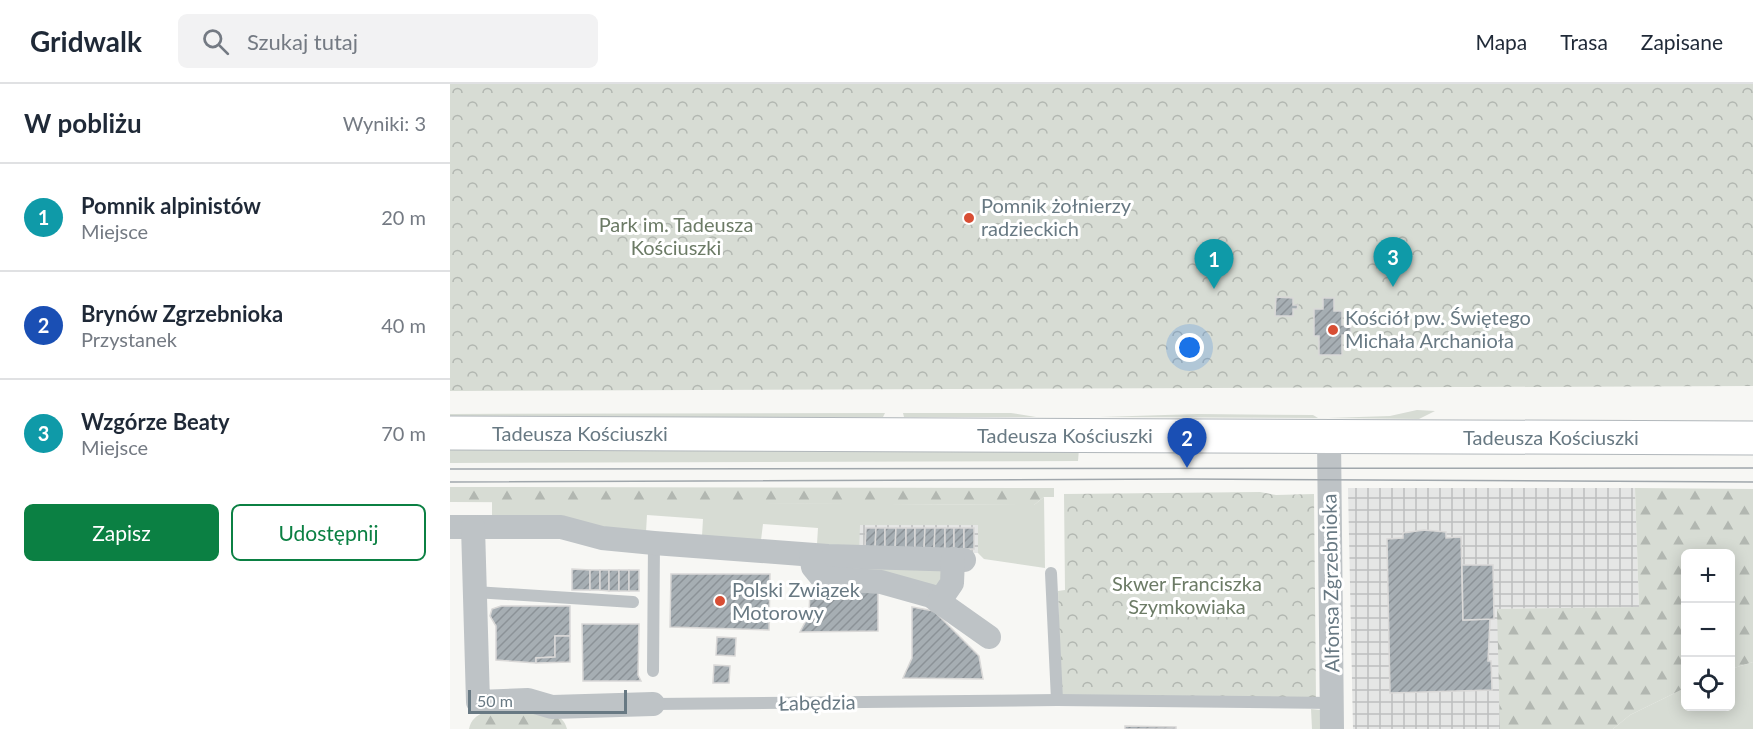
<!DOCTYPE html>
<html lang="pl">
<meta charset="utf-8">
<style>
body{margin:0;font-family:Lato,sans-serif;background:#f2f2f3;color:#1f2937}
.controls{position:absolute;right:18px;bottom:18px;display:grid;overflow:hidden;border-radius:9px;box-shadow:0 3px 15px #0003}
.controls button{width:54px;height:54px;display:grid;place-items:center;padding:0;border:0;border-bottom:2px solid #e0e1e3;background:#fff;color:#1f2937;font:30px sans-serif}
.scale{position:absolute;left:18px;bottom:15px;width:159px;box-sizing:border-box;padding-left:6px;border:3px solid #687983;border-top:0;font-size:16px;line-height:21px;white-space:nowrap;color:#687983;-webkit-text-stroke:4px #fff;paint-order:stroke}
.you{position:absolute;left:740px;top:264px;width:21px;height:21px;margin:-15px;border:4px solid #fff;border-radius:50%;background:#1a73e8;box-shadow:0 0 0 9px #1a73e833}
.badge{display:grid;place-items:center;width:39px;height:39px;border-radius:50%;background:#0b8043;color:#fff;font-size:20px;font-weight:700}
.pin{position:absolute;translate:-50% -50px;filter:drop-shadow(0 2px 3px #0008)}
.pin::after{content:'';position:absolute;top:32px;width:21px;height:18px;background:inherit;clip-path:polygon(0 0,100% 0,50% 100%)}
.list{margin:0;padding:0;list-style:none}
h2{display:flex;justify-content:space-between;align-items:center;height:78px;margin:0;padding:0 24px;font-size:26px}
h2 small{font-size:20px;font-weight:400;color:#747a83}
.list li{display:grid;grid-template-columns:39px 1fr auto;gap:18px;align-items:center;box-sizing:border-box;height:108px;padding:0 24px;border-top:2px solid #e0e1e3}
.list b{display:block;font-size:22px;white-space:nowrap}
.list p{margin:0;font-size:20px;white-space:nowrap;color:#747a83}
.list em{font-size:20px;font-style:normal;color:#747a83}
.actions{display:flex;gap:12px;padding:18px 24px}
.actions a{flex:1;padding:14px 0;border:2px solid #0b8043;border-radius:9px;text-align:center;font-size:21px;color:#0b8043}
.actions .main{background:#0b8043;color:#fff}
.icon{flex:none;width:33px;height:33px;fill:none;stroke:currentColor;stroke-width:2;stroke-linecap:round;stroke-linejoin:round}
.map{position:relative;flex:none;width:1303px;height:645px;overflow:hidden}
header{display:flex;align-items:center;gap:36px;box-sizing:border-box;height:84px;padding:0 30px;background:#fff;border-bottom:2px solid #e0e1e3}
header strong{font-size:28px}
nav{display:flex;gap:33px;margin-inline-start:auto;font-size:21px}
.search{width:420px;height:54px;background:#f2f2f3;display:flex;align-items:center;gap:15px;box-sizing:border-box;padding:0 21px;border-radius:9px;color:#747a83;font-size:22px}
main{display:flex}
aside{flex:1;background:#fff}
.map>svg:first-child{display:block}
</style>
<header>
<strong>Gridwalk</strong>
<div class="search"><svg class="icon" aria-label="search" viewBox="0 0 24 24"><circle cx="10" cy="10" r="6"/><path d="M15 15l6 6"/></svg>Szukaj tutaj</div>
<nav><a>Mapa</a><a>Trasa</a><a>Zapisane</a></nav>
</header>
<main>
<aside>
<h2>W pobliżu<small>Wyniki: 3</small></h2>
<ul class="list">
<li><span class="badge" style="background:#0f9aa8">1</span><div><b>Pomnik alpinistów</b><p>Miejsce</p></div><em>20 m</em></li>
<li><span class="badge" style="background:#1a4fb4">2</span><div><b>Brynów Zgrzebnioka</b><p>Przystanek</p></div><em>40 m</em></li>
<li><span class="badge" style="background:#0f9aa8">3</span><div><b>Wzgórze Beaty</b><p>Miejsce</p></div><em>70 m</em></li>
</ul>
<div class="actions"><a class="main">Zapisz</a><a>Udostępnij</a></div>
</aside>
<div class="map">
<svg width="1303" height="645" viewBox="0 0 1303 645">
<defs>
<pattern id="industrial-grid" width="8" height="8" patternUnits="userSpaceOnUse" patternTransform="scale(1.5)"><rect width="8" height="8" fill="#e5e6e5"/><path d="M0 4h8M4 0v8" fill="none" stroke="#bdbfbf"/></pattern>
<pattern id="forest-firs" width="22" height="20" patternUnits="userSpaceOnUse" patternTransform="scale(1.5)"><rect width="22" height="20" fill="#d7dcd4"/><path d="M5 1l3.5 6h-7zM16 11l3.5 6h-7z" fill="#b2b7b1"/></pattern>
<pattern id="park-crowns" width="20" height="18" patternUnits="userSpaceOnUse" patternTransform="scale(1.5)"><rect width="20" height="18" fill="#d7dcd4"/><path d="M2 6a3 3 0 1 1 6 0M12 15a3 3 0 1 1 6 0" fill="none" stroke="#b2b7b1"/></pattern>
<pattern id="building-hatch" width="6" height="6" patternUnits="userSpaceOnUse" patternTransform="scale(1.5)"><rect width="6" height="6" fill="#a6aeb3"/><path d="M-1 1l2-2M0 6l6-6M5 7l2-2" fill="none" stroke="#8b9297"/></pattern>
</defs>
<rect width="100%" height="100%" fill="#f7f7f4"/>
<g fill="url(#industrial-grid)">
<path d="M 898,404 L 1185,404 L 1189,523 L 1048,525 L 1050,645 L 903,645 Z"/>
<path d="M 409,441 L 528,441 L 528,469 L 409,468 Z"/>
</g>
<g fill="#d7dcd4">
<path d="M 967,326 L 985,327 L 969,335 L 878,334 L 940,332 Z"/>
<path d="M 435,329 L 433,333 L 0,334 L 0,330 Z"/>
<path d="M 453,329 L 561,329 L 586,333 L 454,333 Z"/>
<path d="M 747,330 L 863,331 L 868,334 L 650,333 Z"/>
<path d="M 629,365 L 628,377 L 0,379 L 0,366 Z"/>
<path d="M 594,413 L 595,484 L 534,475 L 528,469 L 528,441 L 410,441 L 409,468 L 367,460 L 368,444 L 313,440 L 311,456 L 252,452 L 253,435 L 197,431 L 196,448 L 42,432 L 42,417 L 584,421 Z"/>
<path d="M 378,481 L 491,486 L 493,490 L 487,503 Z"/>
<path d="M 1303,578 L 1303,645 L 1163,645 L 1180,631 L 1235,604 L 1236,622 L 1280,622 L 1281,585 Z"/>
<path d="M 861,625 L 871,626 L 871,645 L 862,645 Z"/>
</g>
<g fill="url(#forest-firs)">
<path d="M 0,403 L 604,404 L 604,413 L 594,413 L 584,421 L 0,418 Z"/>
<path d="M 1185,404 L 1303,405 L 1303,578 L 1281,585 L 1280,470 L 1236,470 L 1235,604 L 1180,631 L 1163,645 L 1050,645 L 1047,525 L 1189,523 Z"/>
<path d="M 77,625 C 92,628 113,627 117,645 L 19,645 C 24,621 57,626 77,625 Z"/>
</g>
<g fill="url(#park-crowns)">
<path d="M 0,0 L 1303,0 L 1303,302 L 0,307 Z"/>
<path d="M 810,408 L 826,411 L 864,410 L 866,615 L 611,612 L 608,507 L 615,506 L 614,410 Z"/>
</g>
<g fill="url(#building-hatch)" stroke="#d9d8d7" stroke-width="1.5">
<path d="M 826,213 L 843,214 L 843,221 L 848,221 L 847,225 L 843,225 L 843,232 L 825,232 Z"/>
<path d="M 873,214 L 884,214 L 884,227 L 892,227 L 892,241 L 901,241 L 901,251 L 892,251 L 892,271 L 869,271 L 869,252 L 864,252 L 864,225 L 873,225 Z"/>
<path d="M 416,444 L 426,444 L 425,465 L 415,465 Z"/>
<path d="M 426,444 L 435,444 L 435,465 L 425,465 Z"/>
<path d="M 435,444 L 446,444 L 445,465 L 435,465 Z"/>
<path d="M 446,444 L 456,444 L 456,465 L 445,465 Z"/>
<rect x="456" y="444" width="9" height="21"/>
<path d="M 465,444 L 475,444 L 474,465 L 465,465 Z"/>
<path d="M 475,444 L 485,444 L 484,465 L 474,465 Z"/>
<path d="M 485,444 L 495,444 L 495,465 L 484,465 Z"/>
<path d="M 495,444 L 504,444 L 504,466 L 495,465 Z"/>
<path d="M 504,444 L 514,444 L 514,465 L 504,466 Z"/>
<rect x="514" y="444" width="10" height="21"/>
<path d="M 974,446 L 996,448 L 996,454 L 1011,453 L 1013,536 L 1040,535 L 1038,577 L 1041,577 L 1042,606 L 940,609 L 937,455 L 953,454 L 953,449 Z"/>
<path d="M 1012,481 L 1043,481 L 1044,535 L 1013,536 Z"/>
<path d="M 122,485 L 140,486 L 140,506 L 122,506 Z"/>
<rect x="140" y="486" width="10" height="20"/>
<path d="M 150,486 L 159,486 L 159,507 L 150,506 Z"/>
<rect x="159" y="486" width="10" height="21"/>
<rect x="169" y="486" width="10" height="21"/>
<rect x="179" y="486" width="10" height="21"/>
<path d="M 221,490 L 320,490 L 319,546 L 220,543 Z"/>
<path d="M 360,506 L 428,508 L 428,547 L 350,548 L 359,531 Z"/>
<path d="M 51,522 L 120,522 L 120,552 L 105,552 L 105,573 L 86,574 L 86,579 L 46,576 L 46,542 L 40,532 L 42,525 Z"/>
<path d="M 462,523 L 484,527 L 529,572 L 533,595 L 453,594 L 462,574 Z"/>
<path d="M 132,540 L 189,540 L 188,591 L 191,597 L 133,597 Z"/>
<path d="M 105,552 L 120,552 L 120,578 L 86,579 L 86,574 L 105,573 Z"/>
<path d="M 267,553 L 286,554 L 285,572 L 266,571 Z"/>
<path d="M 264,581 L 280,582 L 279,599 L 263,599 Z"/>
<path d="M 675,642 L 726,643 L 726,645 L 675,645 Z"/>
</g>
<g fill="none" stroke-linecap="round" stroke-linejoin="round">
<g stroke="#b1b7bb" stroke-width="35">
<path id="secondary" d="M 0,349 L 1303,354"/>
</g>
<g stroke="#bec3c6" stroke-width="12">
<path d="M 601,489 L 607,616"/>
<path d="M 25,508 L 183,518"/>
<path d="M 203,587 L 204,459"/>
<path d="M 203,620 L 607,616 L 882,619"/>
</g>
<g stroke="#bec3c6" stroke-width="24">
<path d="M 879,353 L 882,645"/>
<path d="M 0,443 L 111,443 L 152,454 L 204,459 L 378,472 L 514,476"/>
<path d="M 23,443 L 28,618 L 78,616 L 102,623 L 203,620"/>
<path d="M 361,471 L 363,483 L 372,494 L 431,498 L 481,512 L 539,553"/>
<path d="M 489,518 L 502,499 L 503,475"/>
</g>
<use href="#secondary" stroke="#fff" stroke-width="33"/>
<g stroke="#a0a7ac" stroke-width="1.5">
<path d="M 0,385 L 1303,384"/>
<path d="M 0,398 L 737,395 L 1303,398"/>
</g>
</g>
<g fill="#d84e34" stroke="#fff" stroke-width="2">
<circle cx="519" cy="134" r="6"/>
<circle cx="883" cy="246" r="6"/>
<circle cx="270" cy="517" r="6"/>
</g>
<g text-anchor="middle" stroke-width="6" stroke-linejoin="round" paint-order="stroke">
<g font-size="20" fill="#687983" stroke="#fff" text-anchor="start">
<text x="531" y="129">Pomnik żołnierzy<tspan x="531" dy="23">radzieckich</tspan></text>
<text x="895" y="241">Kościół pw. Świętego<tspan x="895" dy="23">Michała Archanioła</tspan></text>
<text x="282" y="513">Polski Związek<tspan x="282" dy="23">Motorowy</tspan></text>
</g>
<g font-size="20" fill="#6c7b66" stroke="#fff">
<text x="226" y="148">Park im. Tadeusza<tspan x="226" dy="23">Kościuszki</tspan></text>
<text x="737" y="507">Skwer Franciszka<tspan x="737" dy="23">Szymkowiaka</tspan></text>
</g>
<g font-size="20" fill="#687983" stroke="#fff">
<text x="130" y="357">Tadeusza Kościuszki</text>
<text x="615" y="359">Tadeusza Kościuszki</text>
<text x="1101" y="361">Tadeusza Kościuszki</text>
<text transform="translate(881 499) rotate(-91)" y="7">Alfonsa Zgrzebnioka</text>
<text transform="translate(367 619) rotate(-1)" y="7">Łabędzia</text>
</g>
</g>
</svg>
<div class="controls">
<button>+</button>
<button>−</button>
<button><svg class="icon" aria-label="locate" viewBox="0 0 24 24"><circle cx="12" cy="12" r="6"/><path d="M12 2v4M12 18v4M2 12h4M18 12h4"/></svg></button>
</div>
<div class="scale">50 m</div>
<div class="you"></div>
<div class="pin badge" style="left:764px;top:205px;background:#0f9aa8">1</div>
<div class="pin badge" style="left:737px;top:384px;background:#1a4fb4">2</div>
<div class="pin badge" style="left:943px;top:203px;background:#0f9aa8">3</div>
</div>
</main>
